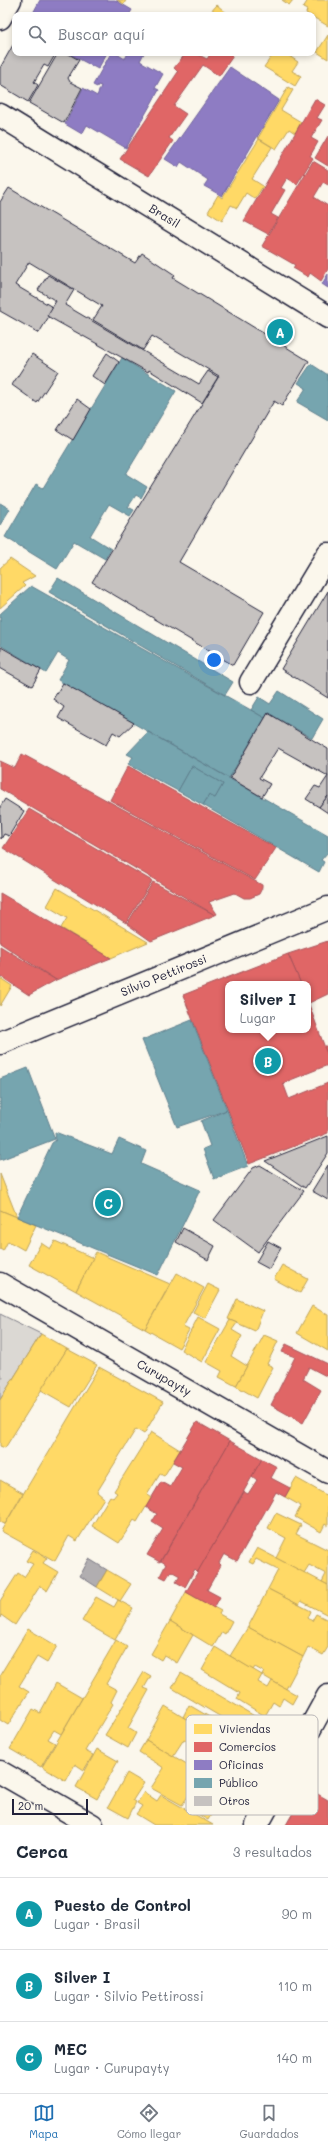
<!DOCTYPE html>
<html lang="es">
<meta charset="utf-8">
<style>
body{margin:0;font-family:Mali,sans-serif;background:#f2f2f3;color:#1f2937}
.scale{position:absolute;left:12px;bottom:10px;width:76px;box-sizing:border-box;padding-left:4px;border:2px solid #22223b;border-top:0;font-size:11px;line-height:14px;white-space:nowrap;color:#22223b;-webkit-text-stroke:3px #fbf7ec;paint-order:stroke}
.you{position:absolute;left:214px;top:660px;width:14px;height:14px;margin:-10px;border:3px solid #fff;border-radius:50%;background:#1a73e8;box-shadow:0 0 0 6px #1a73e833}
.badge{display:grid;place-items:center;width:26px;height:26px;border-radius:50%;background:#1f6fb2;color:#fff;font-size:13px;font-weight:700}
.pin{position:absolute;translate:-50% -50%;border:2px solid #fff;box-shadow:0 1px 4px #0006}
.popup{position:absolute;left:225px;top:981px;width:86px;height:52px;box-sizing:border-box;display:grid;place-content:center;border-radius:8px;background:#fff;filter:drop-shadow(0 1px 3px #0005);font-size:13px;white-space:nowrap;color:#747a83}
.popup b{font-size:15px;color:#1f2937}
.popup::after{content:'';position:absolute;left:50%;top:100%;margin-left:-8px;border:8px solid transparent;border-top-color:#fff}
.list{margin:0;padding:0;list-style:none}
h2{display:flex;justify-content:space-between;align-items:center;height:52px;margin:0;padding:0 16px;font-size:17px}
h2 small{font-size:13px;font-weight:400;color:#747a83}
.list li{display:grid;grid-template-columns:26px 1fr auto;gap:12px;align-items:center;box-sizing:border-box;height:72px;padding:0 16px;border-top:1px solid #e0e1e3}
.list b{display:block;font-size:15px;white-space:nowrap}
.list p{margin:0;font-size:13px;white-space:nowrap;color:#747a83}
.list em{font-size:13px;font-style:normal;color:#747a83}
.icon{flex:none;width:22px;height:22px;fill:none;stroke:currentColor;stroke-width:2;stroke-linecap:round;stroke-linejoin:round}
.map{position:relative;flex:none;width:328px;height:1825px;overflow:hidden}
.search{position:absolute;background:#fff;box-shadow:0 2px 6px #0003;left:12px;right:12px;top:12px;height:44px;display:flex;align-items:center;gap:10px;box-sizing:border-box;padding:0 14px;border-radius:8px;color:#747a83;font-size:15px}
.sheet{height:268px;background:#fff}
nav{display:flex;justify-content:space-around;align-items:center;box-sizing:border-box;height:56px;border-top:1px solid #e0e1e3;background:#fff;font-size:11px;color:#747a83}
nav a{display:grid;justify-items:center;gap:2px}
nav .on{color:#1f6fb2}
.map>svg:first-child{display:block}
</style>
<div class="map">
<svg width="328" height="1825" viewBox="0 0 328 1825">
<rect width="100%" height="100%" fill="#fbf7ec"/>
<filter id="ink" filterUnits="userSpaceOnUse"><feTurbulence type="fractalNoise" baseFrequency=".025" numOctaves="2"/><feDisplacementMap in="SourceGraphic" scale="8" xChannelSelector="R" yChannelSelector="G"/><feConvolveMatrix kernelMatrix="1 2 1 2 8 2 1 2 1" color-interpolation-filters="sRGB"/></filter>
<g filter="url(#ink)">
<path fill="#dbd8d3" stroke="#7e7d87" d="M 0,1314 L 41,1334 L 0,1400 L 0,1382 L 3,1377 L 0,1374 Z"/>
<path fill="#b1aeb0" stroke="#787681" d="M 89,1559 L 107,1570 L 97,1587 L 80,1576 Z"/>
<g fill="#ffd966" stroke="#bda259">
<path d="M 117,0 L 126,0 L 124,4 Z"/>
<path d="M 282,0 L 293,0 L 289,5 Z"/>
<path d="M 308,0 L 328,0 L 328,26 L 306,13 L 307,10 L 303,8 Z"/>
<path d="M 217,5 L 229,15 L 208,15 Z"/>
<path d="M 328,35 L 328,59 L 317,52 Z"/>
<path d="M 274,53 L 285,53 L 298,62 L 292,71 L 301,76 L 295,86 L 264,67 Z"/>
<path d="M 288,87 L 293,90 L 281,110 L 301,122 L 295,133 L 289,129 L 276,149 L 258,138 Z"/>
<path d="M 259,139 L 272,147 L 252,179 L 263,186 L 255,199 L 246,193 L 237,208 L 231,205 L 222,221 L 208,212 L 218,195 L 222,198 Z"/>
<path d="M 10,559 L 35,576 L 22,583 L 25,586 L 0,608 L 0,568 Z"/>
<path d="M 57,888 L 148,942 L 111,958 L 61,928 L 67,918 L 47,906 Z"/>
<path d="M 0,978 L 12,986 L 0,1006 Z"/>
<path d="M 0,1174 L 17,1217 L 0,1210 Z"/>
<path d="M 0,1210 L 36,1225 L 24,1250 L 8,1241 L 3,1251 L 0,1249 Z"/>
<path d="M 55,1241 L 93,1258 L 76,1291 L 29,1265 L 41,1243 L 50,1249 Z"/>
<path d="M 96,1252 L 170,1284 L 145,1329 L 76,1291 Z"/>
<path d="M 282,1265 L 308,1279 L 300,1293 L 274,1279 Z"/>
<path d="M 177,1273 L 204,1288 L 183,1327 L 189,1330 L 179,1348 L 145,1329 Z"/>
<path d="M 208,1284 L 220,1290 L 205,1318 L 193,1312 Z"/>
<path d="M 237,1299 L 263,1311 L 255,1331 L 228,1319 Z"/>
<path d="M 312,1306 L 328,1315 L 328,1351 L 297,1333 Z"/>
<path d="M 198,1317 L 220,1329 L 202,1362 L 181,1350 Z"/>
<path d="M 230,1320 L 237,1323 L 232,1330 L 242,1336 L 231,1356 L 247,1366 L 236,1386 L 219,1377 L 222,1371 L 206,1362 Z"/>
<path d="M 41,1334 L 67,1349 L 5,1448 L 0,1446 L 0,1400 Z"/>
<path d="M 264,1335 L 278,1341 L 267,1364 L 273,1367 L 257,1398 L 236,1386 Z"/>
<path d="M 67,1349 L 97,1365 L 71,1407 L 41,1390 Z"/>
<path d="M 99,1367 L 163,1402 L 144,1434 L 136,1429 L 97,1492 L 104,1498 L 77,1541 L 69,1536 L 55,1561 L 1,1531 Z"/>
<path d="M 151,1432 L 180,1450 L 164,1476 L 160,1474 L 147,1495 L 151,1498 L 146,1507 L 137,1522 L 134,1520 L 119,1543 L 92,1526 L 110,1496 L 113,1498 L 117,1493 L 114,1491 Z"/>
<path d="M 296,1478 L 328,1496 L 328,1526 L 325,1524 L 321,1532 L 295,1517 L 301,1506 L 285,1497 Z"/>
<path d="M 0,1480 L 23,1493 L 5,1524 L 0,1522 Z"/>
<path d="M 276,1513 L 301,1525 L 296,1534 L 328,1550 L 328,1585 L 322,1582 L 326,1574 L 309,1565 L 304,1573 L 276,1558 L 286,1538 L 268,1528 Z"/>
<path d="M 257,1548 L 328,1585 L 328,1615 L 301,1601 L 299,1605 L 268,1589 L 278,1570 L 256,1559 L 253,1564 L 249,1562 Z"/>
<path d="M 33,1550 L 47,1558 L 43,1563 L 58,1572 L 47,1591 L 40,1586 L 15,1625 L 1,1615 L 0,1618 L 0,1601 L 18,1573 L 24,1577 L 33,1564 L 26,1561 Z"/>
<path d="M 107,1570 L 131,1584 L 120,1601 L 97,1587 Z"/>
<path d="M 268,1589 L 311,1611 L 308,1618 L 312,1621 L 316,1614 L 328,1620 L 328,1647 L 323,1655 L 308,1647 L 303,1657 L 248,1627 Z"/>
<path d="M 186,1592 L 221,1611 L 219,1614 L 232,1621 L 225,1634 L 222,1632 L 213,1647 L 170,1621 Z"/>
<path d="M 96,1597 L 114,1607 L 118,1600 L 133,1608 L 115,1640 L 82,1621 Z"/>
<path d="M 170,1621 L 193,1635 L 177,1663 L 164,1655 L 161,1660 L 151,1654 Z"/>
<path d="M 248,1627 L 303,1657 L 286,1689 L 262,1675 L 264,1672 L 255,1667 L 253,1670 L 230,1656 Z"/>
<path d="M 28,1629 L 57,1646 L 47,1663 L 37,1657 L 19,1686 L 29,1692 L 8,1725 L 0,1720 L 0,1675 Z"/>
<path d="M 116,1640 L 127,1647 L 106,1684 L 117,1690 L 111,1702 L 113,1704 L 85,1751 L 93,1755 L 84,1770 L 75,1764 L 66,1781 L 42,1767 Z"/>
<path d="M 215,1647 L 262,1675 L 258,1682 L 268,1688 L 272,1681 L 297,1695 L 292,1704 L 283,1698 L 279,1706 L 273,1702 L 265,1716 L 237,1699 L 240,1693 L 202,1670 Z"/>
<path d="M 144,1672 L 151,1676 L 144,1688 L 149,1690 L 128,1728 L 136,1733 L 128,1748 L 105,1735 Z"/>
<path d="M 181,1673 L 280,1731 L 260,1765 L 183,1717 L 189,1705 L 218,1722 L 221,1717 L 172,1688 Z"/>
<path d="M 56,1683 L 82,1698 L 61,1734 L 54,1730 L 48,1739 L 55,1743 L 41,1767 L 10,1749 L 33,1709 L 40,1713 Z"/>
<path d="M 165,1706 L 207,1732 L 198,1747 L 184,1739 L 173,1756 L 146,1740 Z"/>
<path d="M 146,1740 L 243,1797 L 234,1812 L 218,1802 L 208,1820 L 194,1812 L 200,1801 L 189,1795 L 182,1805 L 151,1788 L 164,1768 L 139,1752 Z"/>
<path d="M 97,1749 L 118,1761 L 97,1799 L 76,1787 Z"/>
<path d="M 127,1773 L 144,1783 L 133,1800 L 136,1802 L 128,1818 L 108,1807 Z"/>
<path d="M 144,1792 L 157,1801 L 161,1795 L 213,1825 L 154,1825 L 136,1814 L 142,1806 L 137,1803 Z"/>
</g>
<g fill="#e06666" stroke="#a75259">
<path d="M 186,53 L 195,53 L 207,59 L 211,53 L 230,53 L 233,56 L 219,76 L 203,65 L 174,106 L 186,114 L 169,138 L 173,141 L 149,176 L 120,159 L 178,72 L 174,68 Z"/>
<path d="M 315,99 L 325,105 L 317,118 L 322,120 L 311,138 L 318,142 L 310,156 L 313,158 L 297,184 L 287,178 L 281,188 L 285,190 L 271,214 L 278,218 L 268,234 L 244,221 Z"/>
<path d="M 328,136 L 328,166 L 315,158 Z"/>
<path d="M 313,161 L 328,170 L 328,185 L 323,182 L 314,197 L 328,206 L 328,269 L 321,281 L 310,273 L 308,277 L 293,268 L 295,265 L 262,246 Z"/>
<path d="M 22,754 L 262,885 L 262,888 L 259,894 L 250,898 L 244,898 L 235,893 L 209,902 L 217,914 L 215,915 L 0,789 L 0,761 L 15,768 Z"/>
<path d="M 128,766 L 276,848 L 255,880 L 110,800 Z"/>
<path d="M 29,809 L 152,881 L 126,923 L 3,848 Z"/>
<path d="M 153,882 L 215,915 L 151,941 L 127,924 Z"/>
<path d="M 0,893 L 111,958 L 56,980 L 0,943 Z"/>
<path d="M 328,941 L 328,994 L 309,1003 L 308,984 L 301,984 L 288,954 Z"/>
<path d="M 0,946 L 56,980 L 29,995 L 0,976 Z"/>
<path d="M 288,954 L 301,984 L 228,984 L 228,1030 L 308,1030 L 308,1002 L 328,1056 L 328,1065 L 283,1083 L 289,1099 L 328,1083 L 328,1133 L 249,1164 L 183,995 Z"/>
<path d="M 328,1045 L 328,1055 L 324,1047 Z"/>
<path d="M 286,1344 L 328,1364 L 328,1377 L 309,1367 L 303,1379 L 321,1390 L 303,1423 L 271,1405 L 295,1357 L 282,1352 Z"/>
<path d="M 197,1422 L 230,1441 L 160,1562 L 147,1555 L 163,1529 L 152,1522 L 157,1514 L 146,1507 L 161,1482 L 170,1487 L 182,1467 L 173,1462 Z"/>
<path d="M 230,1441 L 262,1459 L 198,1572 L 195,1569 L 185,1587 L 176,1582 L 180,1576 L 171,1571 L 166,1579 L 160,1576 L 166,1564 L 161,1561 Z"/>
<path d="M 262,1459 L 277,1467 L 271,1478 L 290,1488 L 285,1497 L 276,1492 L 237,1561 L 224,1554 L 219,1563 L 221,1565 L 207,1590 L 220,1597 L 214,1608 L 186,1592 L 244,1492 L 248,1494 L 257,1480 L 252,1476 Z"/>
<path d="M 307,1788 L 328,1800 L 328,1825 L 286,1825 Z"/>
</g>
<g fill="#8e7cc3" stroke="#6e619a">
<path d="M 40,0 L 115,0 L 132,10 L 129,15 L 32,15 Z"/>
<path d="M 68,53 L 107,53 L 98,69 Z"/>
<path d="M 111,53 L 118,53 L 117,54 L 125,59 L 128,53 L 144,53 L 140,61 L 163,74 L 155,88 L 159,90 L 126,148 L 87,125 L 82,134 L 65,124 L 83,88 L 97,96 L 101,86 L 98,85 L 97,87 L 93,85 Z"/>
<path d="M 230,67 L 279,100 L 222,196 L 204,186 L 208,180 L 181,162 L 178,167 L 165,159 Z"/>
<path d="M 328,274 L 328,288 L 322,284 Z"/>
</g>
<g fill="#76a5af" stroke="#5d7e8c">
<path d="M 276,320 L 293,329 L 283,346 L 267,335 Z"/>
<path d="M 122,358 L 176,391 L 126,474 L 147,487 L 141,498 L 136,495 L 128,507 L 134,510 L 130,516 L 109,504 L 90,536 L 111,549 L 105,559 L 74,541 L 57,569 L 5,537 L 36,484 L 43,488 Z"/>
<path d="M 311,364 L 328,375 L 328,420 L 297,402 L 306,388 L 298,383 Z"/>
<path d="M 0,503 L 10,509 L 0,525 Z"/>
<path d="M 58,578 L 233,682 L 225,695 L 49,592 Z"/>
<path d="M 31,586 L 265,718 L 229,778 L 58,680 L 69,660 L 58,653 L 46,673 L 0,645 L 0,614 Z"/>
<path d="M 279,691 L 323,719 L 312,738 L 268,713 L 265,718 L 251,710 L 259,697 L 270,704 Z"/>
<path d="M 148,732 L 328,835 L 328,852 L 321,860 L 324,862 L 319,872 L 203,805 L 209,795 L 215,798 L 223,784 L 192,766 L 178,791 L 128,764 L 133,757 L 127,754 Z"/>
<path d="M 192,766 L 223,784 L 215,798 L 209,795 L 203,805 L 178,791 Z"/>
<path d="M 192,1020 L 227,1110 L 177,1127 L 142,1040 Z"/>
<path d="M 28,1068 L 55,1139 L 0,1160 L 0,1079 Z"/>
<path d="M 227,1110 L 248,1166 L 214,1179 L 203,1149 L 210,1146 L 201,1121 Z"/>
<path d="M 55,1132 L 112,1154 L 119,1139 L 146,1151 L 141,1164 L 200,1190 L 158,1275 L 17,1217 L 52,1143 L 56,1140 Z"/>
</g>
<g fill="#c6c2c0" stroke="#22223b">
<path d="M 13,45 L 15,46 L 15,53 L 56,53 L 48,67 L 44,65 L 34,82 L 38,85 L 28,102 L 0,85 L 0,68 Z"/>
<path d="M 58,53 L 67,53 L 79,60 L 68,78 L 70,82 L 82,88 L 64,123 L 29,103 Z"/>
<path d="M 9,188 L 135,263 L 142,253 L 175,275 L 173,278 L 309,361 L 282,406 L 274,401 L 179,562 L 264,612 L 233,665 L 92,582 L 219,376 L 152,336 L 143,350 L 93,320 L 102,306 L 29,262 L 15,285 L 54,308 L 39,333 L 0,311 L 0,202 Z"/>
<path d="M 48,275 L 74,290 L 65,305 L 199,384 L 208,371 L 218,377 L 202,403 L 149,370 L 148,372 L 47,316 L 56,301 L 38,290 Z"/>
<path d="M 107,353 L 119,362 L 105,385 L 92,376 Z"/>
<path d="M 32,354 L 58,371 L 37,403 L 12,385 Z"/>
<path d="M 77,399 L 91,409 L 73,440 L 57,430 Z"/>
<path d="M 328,591 L 328,698 L 281,669 Z"/>
<path d="M 1,647 L 41,670 L 32,686 L 0,668 Z"/>
<path d="M 63,683 L 134,723 L 120,736 L 113,732 L 106,745 L 58,718 L 64,707 L 53,699 Z"/>
<path d="M 268,713 L 328,749 L 328,776 L 278,748 L 259,778 L 270,784 L 262,797 L 230,778 Z"/>
<path d="M 328,776 L 328,796 L 319,807 L 306,799 L 315,786 L 320,788 Z"/>
<path d="M 328,796 L 328,813 L 319,807 Z"/>
<path d="M 5,799 L 24,811 L 9,836 L 4,834 L 1,839 L 0,807 Z"/>
<path d="M 328,1136 L 328,1153 L 305,1188 L 265,1161 Z"/>
<path d="M 260,1165 L 304,1191 L 258,1252 L 214,1220 L 253,1168 Z"/>
<path d="M 328,1165 L 328,1200 L 312,1191 Z"/>
<path d="M 183,1228 L 215,1246 L 208,1260 L 176,1242 Z"/>
<path d="M 268,1241 L 281,1248 L 269,1269 L 256,1262 Z"/>
</g>
<g fill="none" stroke-linecap="round" stroke-linejoin="round">
<g stroke="#22223b" stroke-width="25">
<g id="street">
<path d="M 0,18 L 10,0"/>
<path d="M 251,682 L 328,554"/>
<path id="s1" d="M 0,1284 L 328,1472"/>
<path d="M 0,1772 L 92,1825"/>
</g>
</g>
<g stroke="#22223b" stroke-width="25">
<g id="secondary">
<path id="s2" d="M 0,1043 L 328,908"/>
<path d="M 257,1825 L 328,1696"/>
</g>
</g>
<g stroke="#22223b" stroke-width="25">
<g id="primary">
<path id="s3" d="M 0,115 L 328,317"/>
</g>
</g>
<use href="#street" stroke="#fbf7ec" stroke-width="22"/>
<use href="#secondary" stroke="#fbf7ec" stroke-width="22"/>
<use href="#primary" stroke="#fbf7ec" stroke-width="22"/>
</g>
</g>
<g text-anchor="middle" stroke-width="4" stroke-linejoin="round" paint-order="stroke">
<g font-size="12" fill="#22223b" stroke="#fbf7ec">
<text dy="4" stroke="none"><textPath href="#s3" startOffset="193">Brasil</textPath></text>
<text dy="4" stroke="none"><textPath href="#s2" startOffset="177">Silvio Pettirossi</textPath></text>
<text dy="4" stroke="none"><textPath href="#s1" startOffset="189">Curupayty</textPath></text>
</g>
</g>
<rect x="186" y="1715" width="132" height="100" rx="6" fill="#fbf7ec" stroke="#bab7b7" stroke-width="1"/>
<rect x="194" y="1724" width="18" height="10" fill="#ffd966"/>
<rect x="194" y="1742" width="18" height="10" fill="#e06666"/>
<rect x="194" y="1760" width="18" height="10" fill="#8e7cc3"/>
<rect x="194" y="1778" width="18" height="10" fill="#76a5af"/>
<rect x="194" y="1796" width="18" height="10" fill="#c6c2c0"/>
<g font-size="11" fill="#22223b">
<text x="219" y="1733">Viviendas</text>
<text x="219" y="1751">Comercios</text>
<text x="219" y="1769">Oficinas</text>
<text x="219" y="1787">Público</text>
<text x="219" y="1805">Otros</text>
</g>
</svg>
<div class="scale">20 m</div>
<div class="you"></div>
<div class="pin badge" style="left:280px;top:332px;background:#0f9aa8">A</div>
<div class="pin badge" style="left:268px;top:1061px;background:#0f9aa8">B</div>
<div class="popup"><b>Silver I</b>Lugar</div>
<div class="pin badge" style="left:108px;top:1203px;background:#0f9aa8">C</div>
<div class="search"><svg class="icon" aria-label="search" viewBox="0 0 24 24"><circle cx="10" cy="10" r="6"/><path d="M15 15l6 6"/></svg>Buscar aquí</div>
</div>
<section class="sheet">
<h2>Cerca<small>3 resultados</small></h2>
<ul class="list">
<li><span class="badge" style="background:#0f9aa8">A</span><div><b>Puesto de Control</b><p>Lugar · Brasil</p></div><em>90 m</em></li>
<li><span class="badge" style="background:#0f9aa8">B</span><div><b>Silver I</b><p>Lugar · Silvio Pettirossi</p></div><em>110 m</em></li>
<li><span class="badge" style="background:#0f9aa8">C</span><div><b>MEC</b><p>Lugar · Curupayty</p></div><em>140 m</em></li>
</ul>
</section>
<nav>
<a class="on"><svg class="icon" aria-label="map" viewBox="0 0 24 24"><path d="M3 6l6-2 6 2 6-2v14l-6 2-6-2-6 2zM9 4v14M15 6v14"/></svg>Mapa</a>
<a><svg class="icon" aria-label="directions" viewBox="0 0 24 24"><path d="M12 3l9 9-9 9-9-9zM9 14v-3h6M13 9l2 2-2 2"/></svg>Cómo llegar</a>
<a><svg class="icon" aria-label="saved" viewBox="0 0 24 24"><path d="M7 4h10v16l-5-4-5 4z"/></svg>Guardados</a>
</nav>
